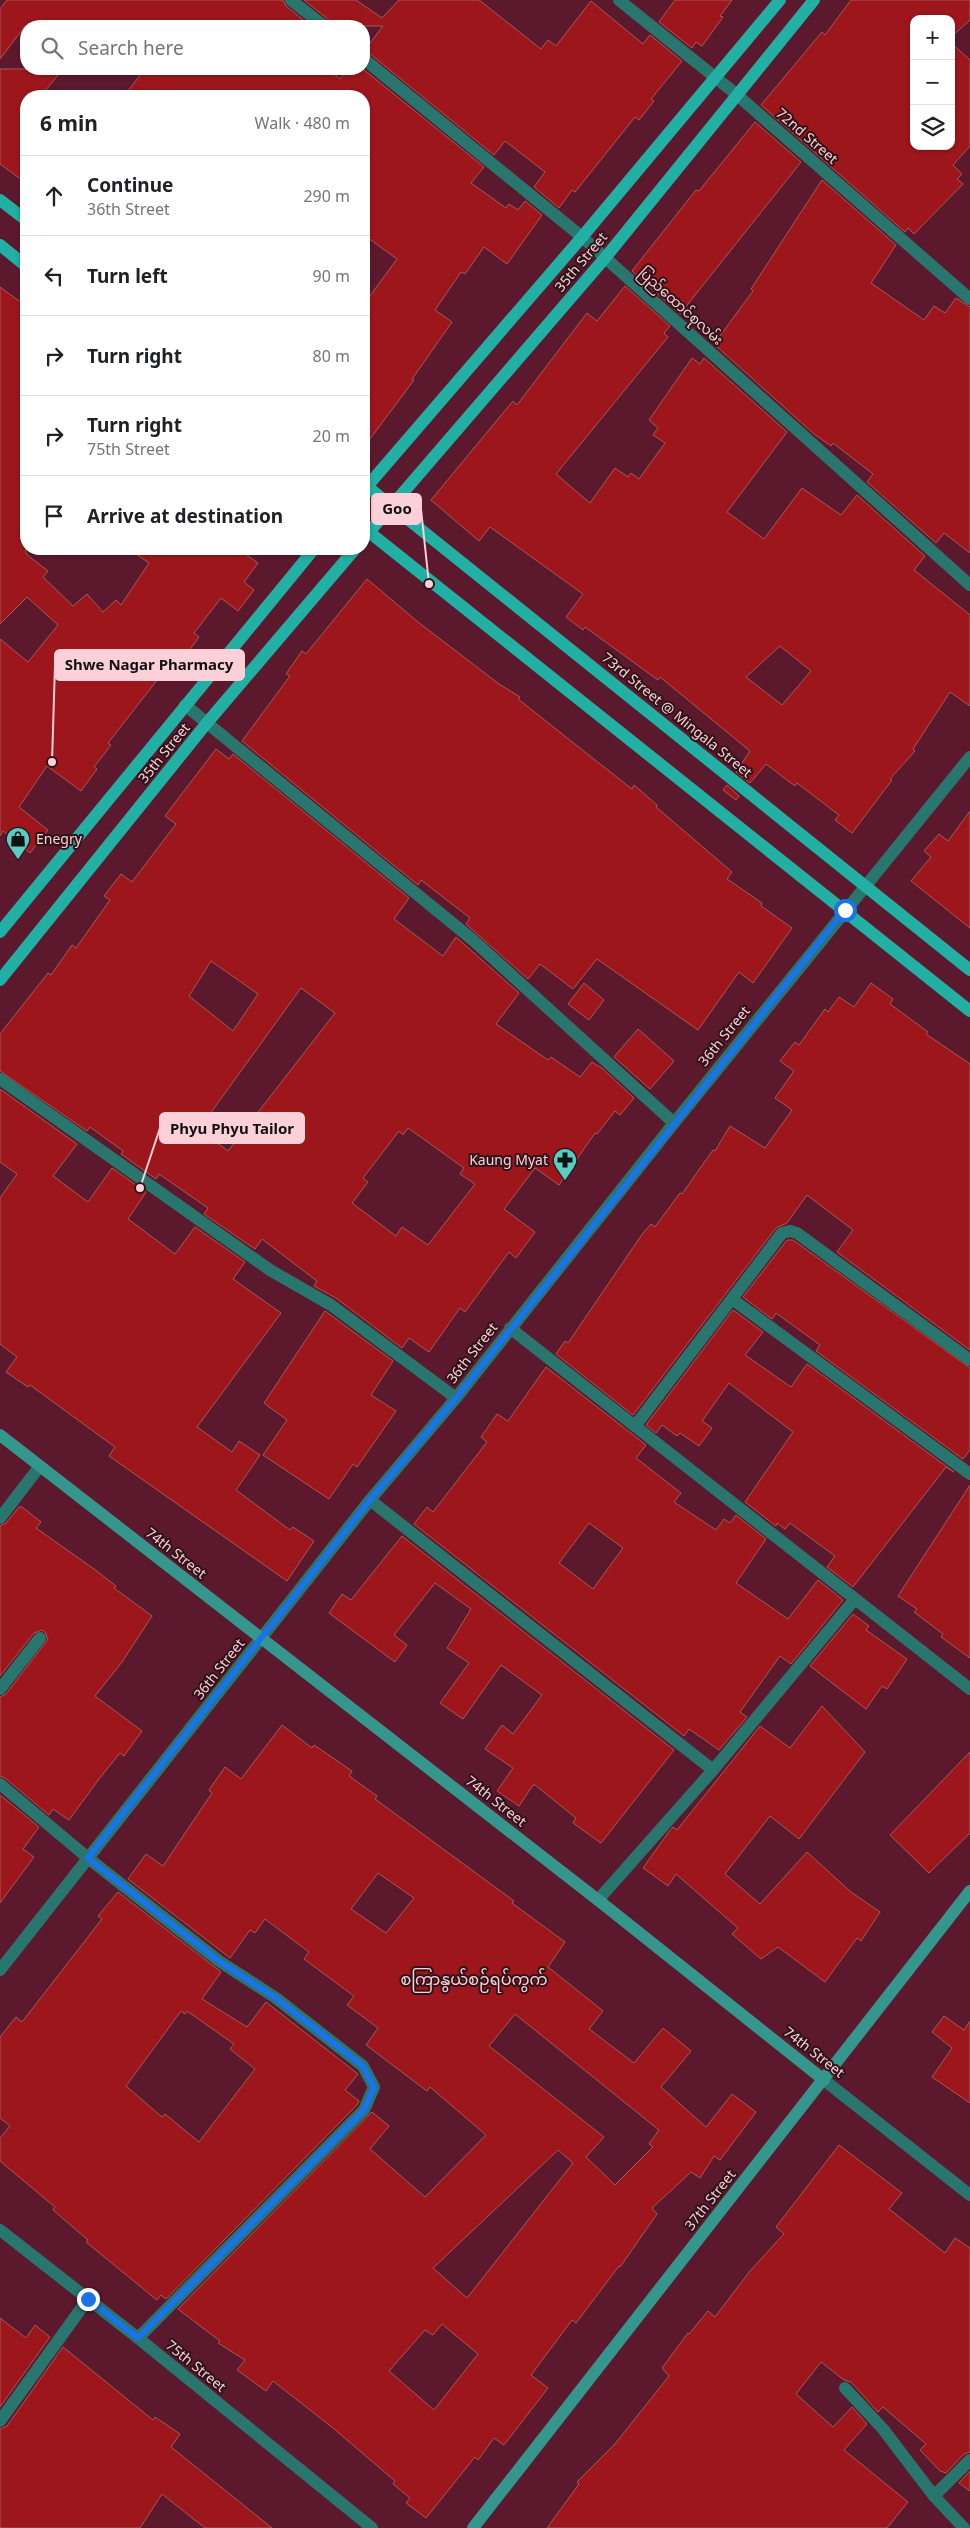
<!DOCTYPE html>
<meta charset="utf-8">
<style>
body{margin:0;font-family:"Noto Sans","Noto Sans Myanmar",sans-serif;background:#f2f2f2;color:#202124}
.controls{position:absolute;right:15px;top:15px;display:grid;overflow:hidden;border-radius:10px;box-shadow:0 1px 4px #0004}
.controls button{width:45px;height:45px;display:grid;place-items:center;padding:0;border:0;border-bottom:1px solid #e0e0e0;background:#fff;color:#202124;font:25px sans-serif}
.stop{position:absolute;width:15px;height:15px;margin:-11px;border:4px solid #1a73e8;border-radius:50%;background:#fff}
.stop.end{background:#1a73e8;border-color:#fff;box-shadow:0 1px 5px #0008}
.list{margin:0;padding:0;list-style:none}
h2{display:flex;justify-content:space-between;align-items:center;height:65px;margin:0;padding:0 20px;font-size:21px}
h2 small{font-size:16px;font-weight:400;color:#757577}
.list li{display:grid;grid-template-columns:32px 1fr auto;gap:15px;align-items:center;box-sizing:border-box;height:80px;padding:0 20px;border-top:1px solid #e0e0e0}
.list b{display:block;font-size:19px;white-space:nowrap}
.list p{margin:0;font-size:16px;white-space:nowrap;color:#757577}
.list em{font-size:16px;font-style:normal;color:#757577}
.icon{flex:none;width:28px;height:28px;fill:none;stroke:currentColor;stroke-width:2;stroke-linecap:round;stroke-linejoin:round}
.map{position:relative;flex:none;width:970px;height:2528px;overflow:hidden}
.search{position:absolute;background:#fff;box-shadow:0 1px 4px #0004;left:20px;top:20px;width:350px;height:55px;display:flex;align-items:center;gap:12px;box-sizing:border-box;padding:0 18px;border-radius:20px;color:#757577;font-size:19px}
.panel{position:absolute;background:#fff;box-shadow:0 1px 4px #0004;left:20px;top:90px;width:350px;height:465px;border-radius:20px}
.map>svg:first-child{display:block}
</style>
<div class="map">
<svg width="970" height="2528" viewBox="0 0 970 2528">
<rect width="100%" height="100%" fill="#5c192e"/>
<g fill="#9c161c" stroke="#a65b55" fill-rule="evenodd">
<path d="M 7,0 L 283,0 L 286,6 L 311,26 L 25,26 L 0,59 L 0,9 Z"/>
<path d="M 304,0 L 356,0 L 382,18 L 399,0 L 479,0 L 541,49 L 548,40 L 556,46 L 591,1 L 643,44 L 650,35 L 682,61 L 651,99 L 654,101 L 639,120 L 635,117 L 575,192 L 572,190 L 559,208 L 534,187 L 545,172 L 505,141 L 494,155 L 369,53 L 364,51 L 383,26 L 332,26 L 329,20 Z"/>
<path d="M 675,0 L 732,0 L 720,16 L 723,17 L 702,46 L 696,42 L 692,48 L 659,22 Z"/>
<path d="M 851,0 L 970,0 L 970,20 L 951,37 L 951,19 L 914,19 L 914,146 L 951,146 L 951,43 L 970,60 L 970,146 L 953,165 L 962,174 L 957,179 L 963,184 L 914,234 L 908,228 L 905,232 L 761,105 L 822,32 L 825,35 Z"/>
<path d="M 0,69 L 63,69 L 41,96 L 26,96 L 26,183 L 0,164 Z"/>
<path d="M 145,69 L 328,69 L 340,79 L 348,69 L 363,69 L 484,167 L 471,183 L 506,208 L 509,204 L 518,210 L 525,201 L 542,215 L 507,264 L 484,247 L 465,274 L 461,272 L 435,310 L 452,322 L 412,379 L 414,380 L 364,447 L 364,304 L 397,259 L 364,235 L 364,96 L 124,96 Z"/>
<path d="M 755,122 L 801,162 L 680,314 L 632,271 L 696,190 L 699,191 Z"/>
<path d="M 822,180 L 896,245 L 871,283 L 924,320 L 934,306 L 945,313 L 956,298 L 970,307 L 970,553 L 944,533 L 936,543 L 867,482 L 873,474 L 833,443 L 831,446 L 814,434 L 714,344 L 753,291 L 751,289 Z"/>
<path d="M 625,286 L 670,326 L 664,333 L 668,337 L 556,474 L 590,503 L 615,468 L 628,477 L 631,473 L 639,479 L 665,443 L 653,435 L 658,428 L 649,420 L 692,358 L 700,364 L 704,358 L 787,432 L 727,512 L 764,539 L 802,488 L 841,515 L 857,495 L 925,556 L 914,570 L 970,615 L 970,706 L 950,692 L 913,749 L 915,751 L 890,779 L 892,780 L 852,833 L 835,820 L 839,815 L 797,783 L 795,786 L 766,764 L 750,783 L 736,772 L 750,751 L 660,677 L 658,680 L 585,627 L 583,630 L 566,617 L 583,594 L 490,527 L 479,541 L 431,500 L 513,401 L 517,405 L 587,313 L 597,321 ZM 780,646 L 811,671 L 782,705 L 746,677 Z"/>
<path d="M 0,287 L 26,306 L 26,554 L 48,571 L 43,577 L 73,606 L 87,594 L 103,612 L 116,600 L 121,605 L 149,563 L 129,549 L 238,549 L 258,563 L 244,582 L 254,590 L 238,611 L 221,598 L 194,633 L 199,637 L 185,656 L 179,652 L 108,743 L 111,745 L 94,767 L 97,769 L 81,791 L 47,766 L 19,807 L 48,830 L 30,853 L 3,831 L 0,836 L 0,639 L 28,662 L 58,625 L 27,597 L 0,624 Z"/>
<path d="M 367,579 L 418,622 L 499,684 L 520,697 L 518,699 L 595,760 L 632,789 L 634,785 L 657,805 L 656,807 L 732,872 L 727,879 L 762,903 L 761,906 L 792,928 L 753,983 L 739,972 L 698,1030 L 597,959 L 573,989 L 540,964 L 528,979 L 466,924 L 470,918 L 421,880 L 418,885 L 242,741 L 290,676 L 286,674 L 302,651 L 306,654 Z"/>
<path d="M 216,749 L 229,759 L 233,754 L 409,898 L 394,919 L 443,956 L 456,937 L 519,993 L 496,1024 L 548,1060 L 551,1057 L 580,1077 L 592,1062 L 603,1069 L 634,1098 L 620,1115 L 615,1111 L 597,1134 L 595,1133 L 559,1185 L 535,1168 L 504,1209 L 535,1232 L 516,1258 L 509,1252 L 465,1312 L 460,1308 L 429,1352 L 409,1338 L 402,1348 L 336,1298 L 314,1286 L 317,1281 L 262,1239 L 255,1249 L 204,1214 L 208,1208 L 159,1174 L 156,1179 L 121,1154 L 123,1151 L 90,1127 L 87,1131 L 0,1071 L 0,1034 L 48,973 L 51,975 L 72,945 L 76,948 L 110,900 L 104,896 L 121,874 L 132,882 L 176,824 L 165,816 ZM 211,961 L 258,994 L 233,1031 L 189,996 ZM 301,988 L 335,1013 L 228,1151 L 199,1129 ZM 408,1128 L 464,1168 L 460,1174 L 475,1184 L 428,1245 L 402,1227 L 396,1236 L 352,1203 L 368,1182 L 363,1178 L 399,1131 L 403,1135 Z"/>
<path d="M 727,785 L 739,796 L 736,800 L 723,790 Z"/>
<path d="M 970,811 L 970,928 L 911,881 L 931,857 L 924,851 L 939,834 L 948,841 Z"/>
<path d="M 584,983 L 604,1000 L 589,1020 L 568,1004 Z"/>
<path d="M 871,983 L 893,999 L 890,1004 L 928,1032 L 926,1034 L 970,1064 L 970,1350 L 837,1252 L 853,1230 L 807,1195 L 787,1223 L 776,1228 L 633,1415 L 556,1354 L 565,1341 L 568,1343 L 643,1233 L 651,1224 L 655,1227 L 680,1193 L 682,1194 L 713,1150 L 715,1151 L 730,1126 L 765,1148 L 792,1110 L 775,1098 L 794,1071 L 780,1061 L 795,1042 L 799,1045 L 825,1009 L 828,1012 L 839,997 L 854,1007 Z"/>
<path d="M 638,1029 L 674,1061 L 650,1089 L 614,1057 Z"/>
<path d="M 0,1089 L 77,1144 L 53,1176 L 88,1202 L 112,1168 L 146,1192 L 128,1219 L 175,1254 L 195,1227 L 245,1262 L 233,1279 L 281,1313 L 197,1427 L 232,1452 L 239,1441 L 260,1455 L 236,1490 L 290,1530 L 293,1527 L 314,1541 L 287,1581 L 109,1456 L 115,1447 L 30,1385 L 28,1387 L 6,1372 L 17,1357 L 0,1344 L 0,1198 L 17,1174 L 0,1162 Z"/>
<path d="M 787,1240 L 793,1240 L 970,1368 L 970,1450 L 963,1459 L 816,1351 L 820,1345 L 776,1313 L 772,1319 L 743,1297 Z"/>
<path d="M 733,1310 L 763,1332 L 745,1355 L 791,1387 L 807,1364 L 954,1472 L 946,1467 L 853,1587 L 827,1567 L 835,1556 L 790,1523 L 785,1529 L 777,1523 L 776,1526 L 745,1502 L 793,1432 L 729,1383 L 702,1421 L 712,1428 L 699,1446 L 680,1433 L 677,1436 L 662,1425 L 656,1433 L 646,1425 Z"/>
<path d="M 325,1311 L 393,1361 L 371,1395 L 396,1411 L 357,1467 L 353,1464 L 329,1499 L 263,1455 L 287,1420 L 264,1403 Z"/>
<path d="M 546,1367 L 646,1445 L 636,1458 L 681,1493 L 674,1502 L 716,1530 L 724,1519 L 730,1523 L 736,1515 L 766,1539 L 736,1583 L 788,1619 L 818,1580 L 843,1600 L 791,1664 L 780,1656 L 740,1712 L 747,1717 L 719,1750 L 689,1729 L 684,1736 L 414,1524 L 427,1507 L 433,1512 L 487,1442 L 481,1437 L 497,1414 L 508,1421 ZM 589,1523 L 623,1548 L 593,1589 L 559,1563 Z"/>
<path d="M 970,1485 L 970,1658 L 941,1637 L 943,1634 L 914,1612 L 917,1609 L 898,1596 Z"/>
<path d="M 19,1507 L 22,1507 L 41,1522 L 36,1528 L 94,1569 L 116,1586 L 114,1588 L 152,1616 L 122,1662 L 95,1696 L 142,1731 L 124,1756 L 120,1753 L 99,1779 L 69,1820 L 53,1809 L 49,1815 L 5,1778 L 0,1776 L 0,1697 L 6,1694 L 48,1639 L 45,1632 L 42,1630 L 34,1633 L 0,1676 L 0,1526 L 6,1523 Z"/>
<path d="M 402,1536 L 674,1750 L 601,1843 L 573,1823 L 576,1818 L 535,1785 L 533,1785 L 519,1806 L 497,1791 L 513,1768 L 485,1749 L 502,1725 L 513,1734 L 542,1695 L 501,1665 L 463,1719 L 440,1703 L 469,1663 L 447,1648 L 471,1609 L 435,1583 L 394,1635 L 407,1645 L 395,1662 L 329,1613 L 342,1594 L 351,1600 Z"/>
<path d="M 853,1614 L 869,1626 L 866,1630 L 907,1659 L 887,1689 L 882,1686 L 866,1709 L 810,1666 Z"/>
<path d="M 822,1706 L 865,1752 L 799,1839 L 770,1816 L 725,1874 L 760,1904 L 807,1852 L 851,1892 L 880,1912 L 861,1941 L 857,1938 L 825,1982 L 778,1947 L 761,1959 L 732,1934 L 738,1928 L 676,1874 L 668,1886 L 643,1868 L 668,1833 L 673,1827 L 677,1830 L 760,1726 L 790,1748 Z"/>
<path d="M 282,1725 L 312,1748 L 314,1745 L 352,1771 L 349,1776 L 377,1796 L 375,1799 L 514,1901 L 512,1903 L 565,1942 L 548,1967 L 603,2011 L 589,2029 L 634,2063 L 663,2028 L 691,2051 L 661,2087 L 706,2127 L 732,2094 L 756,2112 L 720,2160 L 714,2156 L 700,2178 L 691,2172 L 652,2208 L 657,2214 L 620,2267 L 619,2266 L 576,2323 L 572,2320 L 531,2375 L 548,2388 L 504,2445 L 494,2438 L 478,2460 L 475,2457 L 426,2518 L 406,2503 L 410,2498 L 393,2484 L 395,2481 L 333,2428 L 273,2381 L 266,2391 L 237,2370 L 245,2360 L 218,2343 L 220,2341 L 178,2309 L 372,2112 L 389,2126 L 370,2149 L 425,2197 L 486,2135 L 430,2087 L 427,2091 L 366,2045 L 378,2028 L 347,2005 L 354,1996 L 304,1959 L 309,1952 L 265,1919 L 255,1933 L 250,1930 L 230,1958 L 128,1879 L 146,1854 L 163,1866 L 212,1793 L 209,1790 L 225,1767 L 241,1779 ZM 378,1873 L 414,1898 L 386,1933 L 351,1909 ZM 515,2014 L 659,2130 L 649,2144 L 653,2147 L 615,2185 L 586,2157 L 604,2137 L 489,2046 ZM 558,2150 L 573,2163 L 467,2298 L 433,2268 ZM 442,2324 L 478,2354 L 434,2410 L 389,2371 L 425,2330 L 433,2335 Z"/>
<path d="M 970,1752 L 970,1833 L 929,1873 L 890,1835 Z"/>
<path d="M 0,1795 L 39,1827 L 23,1849 L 34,1857 L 0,1903 Z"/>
<path d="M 118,1892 L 221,1972 L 202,1999 L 247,2027 L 266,2002 L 358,2074 L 345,2090 L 359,2101 L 357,2105 L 166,2299 L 161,2295 L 157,2300 L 86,2242 L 88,2240 L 53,2210 L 55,2207 L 0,2161 L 0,2138 L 10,2126 L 0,2118 L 0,2037 L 16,2017 L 22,2022 L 102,1919 L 98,1916 ZM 181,2011 L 185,2014 L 187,2011 L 234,2044 L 230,2049 L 255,2069 L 199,2142 L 165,2114 L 162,2117 L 126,2086 Z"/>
<path d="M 944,2016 L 964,2030 L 970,2021 L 970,2103 L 932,2077 L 952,2048 L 932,2032 Z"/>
<path d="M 839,2145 L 902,2193 L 889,2209 L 945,2253 L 955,2238 L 970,2248 L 970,2452 L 964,2454 L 946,2473 L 940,2471 L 920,2450 L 926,2444 L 883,2407 L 878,2412 L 851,2382 L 844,2380 L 821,2362 L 796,2394 L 833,2427 L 852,2407 L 867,2424 L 844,2450 L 908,2502 L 887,2528 L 547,2528 L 579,2484 L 577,2482 L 615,2444 L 669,2376 L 662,2368 L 688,2333 L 689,2334 L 708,2311 L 715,2317 L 750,2271 L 784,2234 L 776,2227 Z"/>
<path d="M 0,2318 L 26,2338 L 35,2325 L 50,2337 L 0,2407 Z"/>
<path d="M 63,2347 L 153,2420 L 155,2417 L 180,2434 L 171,2447 L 272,2528 L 205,2528 L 162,2494 L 140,2528 L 0,2528 L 0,2429 L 7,2426 Z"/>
<path d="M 970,2471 L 970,2491 L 959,2483 Z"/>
</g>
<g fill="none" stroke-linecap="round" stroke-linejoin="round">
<path stroke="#29766f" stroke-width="12" d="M 0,2421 L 88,2299"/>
<g stroke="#29766f" stroke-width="12">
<path d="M 291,0 L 324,26"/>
<path d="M 619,0 L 736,94 L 970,299"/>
<path d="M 364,59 L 582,237 L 970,585"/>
<path d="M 185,705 L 473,940 L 674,1123"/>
<path d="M 0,1079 L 270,1270 L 331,1305 L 456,1398"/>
<path d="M 732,1299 L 970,1474"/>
<path d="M 510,1328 L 970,1689"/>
<path d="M 635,1426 L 782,1233 L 790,1231 L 797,1233 L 970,1360"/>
<path d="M 370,1500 L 713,1770"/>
<path d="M 0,1518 L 40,1466"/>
<path d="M 0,1689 L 40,1638"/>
<path d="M 0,1784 L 88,1858 L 219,1961 L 276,1998 L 363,2066 L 374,2087 L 364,2110 L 138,2338"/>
<path d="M 598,1900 L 713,1770 L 855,1599"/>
<path d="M 0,1970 L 370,1500 L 456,1398 L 674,1123 L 970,757"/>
<path d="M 824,2080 L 970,2195"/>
<path d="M 0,2230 L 138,2338 L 372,2528"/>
<path d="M 845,2388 L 883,2429 L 934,2496 L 970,2460"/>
<path d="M 934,2496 L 964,2528"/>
</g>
<g stroke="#34968c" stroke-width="12">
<path d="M 0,1435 L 598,1900 L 824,2080"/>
<path d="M 473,2528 L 970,1891"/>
</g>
<g stroke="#22b0a4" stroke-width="12">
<path d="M 0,200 L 26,220"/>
<path d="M 0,245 L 26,266"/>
<path d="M 364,484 L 970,970"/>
<path d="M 364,490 L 582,237 L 780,0"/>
<path d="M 364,528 L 970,1011"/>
<path d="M 364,538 L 605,258 L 814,0"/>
<path d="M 0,932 L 314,549"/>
<path d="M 0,980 L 206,724 L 355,549"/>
</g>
</g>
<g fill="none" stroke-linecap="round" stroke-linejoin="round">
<path stroke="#1a73e8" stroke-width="6" d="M 88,2299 L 138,2338 L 364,2110 L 374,2087 L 363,2066 L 276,1998 L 219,1961 L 88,1858 L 370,1500 L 456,1398 L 845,910"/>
</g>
<defs>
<g id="shop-pin" transform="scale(1.25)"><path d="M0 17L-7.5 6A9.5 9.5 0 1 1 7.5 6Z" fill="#57cec1" stroke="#301219"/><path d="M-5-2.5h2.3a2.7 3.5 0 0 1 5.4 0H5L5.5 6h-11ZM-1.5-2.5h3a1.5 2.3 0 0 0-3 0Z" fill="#111"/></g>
<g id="pharmacy-pin" transform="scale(1.25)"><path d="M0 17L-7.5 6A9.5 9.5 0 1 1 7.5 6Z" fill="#57cec1" stroke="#301219"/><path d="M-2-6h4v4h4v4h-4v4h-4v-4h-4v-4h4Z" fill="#111"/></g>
</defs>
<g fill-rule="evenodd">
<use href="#shop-pin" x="18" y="839"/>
<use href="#pharmacy-pin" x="565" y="1160"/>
</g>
<g text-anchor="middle" stroke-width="4" stroke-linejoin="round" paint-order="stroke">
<g font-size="14" fill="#fbd0d8" stroke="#301219">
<text transform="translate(807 136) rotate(41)" y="5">72nd Street</text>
<text transform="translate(581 262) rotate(-50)" y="5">35th Street</text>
<text transform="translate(681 306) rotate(42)" y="5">ပြည်ထောင်စုလမ်း</text>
<text transform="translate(677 715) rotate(39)" y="5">73rd Street @ Mingala Street</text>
<text transform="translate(164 753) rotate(-51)" y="5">35th Street</text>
<text transform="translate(724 1036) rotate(-51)" y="5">36th Street</text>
<text transform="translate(472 1353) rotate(-52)" y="5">36th Street</text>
<text transform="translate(176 1553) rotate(38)" y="5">74th Street</text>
<text transform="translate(219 1669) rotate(-52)" y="5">36th Street</text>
<text transform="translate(496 1801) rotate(38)" y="5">74th Street</text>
<text transform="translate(814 2052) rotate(38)" y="5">74th Street</text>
<text transform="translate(710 2200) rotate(-52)" y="5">37th Street</text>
<text transform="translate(196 2366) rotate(39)" y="5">75th Street</text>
</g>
<g font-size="14" fill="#fbd0d8" stroke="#301219" text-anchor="start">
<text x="36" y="844">Enegry</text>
<text x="548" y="1165" text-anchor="end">Kaung Myat</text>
</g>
<g font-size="16" fill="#fbd0d8" stroke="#301219">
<text x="474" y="1985">စကြာနွယ်စဉ်ရပ်ကွက်</text>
</g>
</g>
<path fill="none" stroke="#fbd0d8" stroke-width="2" d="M429 584L421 509M52 762L55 665M140 1188L160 1128"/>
<g fill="#fbd0d8" stroke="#301219" stroke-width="2">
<circle cx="429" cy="584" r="5"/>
<circle cx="52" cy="762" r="5"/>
<circle cx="140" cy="1188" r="5"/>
</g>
<g fill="#fbd0d8" stroke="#fbd0d8" stroke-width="2">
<rect x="372" y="494" width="49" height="30" rx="5"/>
<rect x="55" y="650" width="189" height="30" rx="5"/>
<rect x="160" y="1113" width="144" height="30" rx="5"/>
</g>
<g font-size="15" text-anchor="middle" font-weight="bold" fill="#111">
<text x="397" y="514">Goo</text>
<text x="149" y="670">Shwe Nagar Pharmacy</text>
<text x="232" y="1134">Phyu Phyu Tailor</text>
</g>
</svg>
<div class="controls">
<button>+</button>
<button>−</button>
<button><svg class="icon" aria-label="layers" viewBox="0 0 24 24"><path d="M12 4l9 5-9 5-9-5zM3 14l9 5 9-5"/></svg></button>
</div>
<div class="stop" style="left:845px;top:910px"></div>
<div class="stop end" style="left:88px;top:2299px"></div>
<div class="search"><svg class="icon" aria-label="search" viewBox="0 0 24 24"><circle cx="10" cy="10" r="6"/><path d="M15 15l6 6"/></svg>Search here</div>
<section class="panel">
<h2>6 min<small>Walk · 480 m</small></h2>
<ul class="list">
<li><svg class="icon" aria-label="ahead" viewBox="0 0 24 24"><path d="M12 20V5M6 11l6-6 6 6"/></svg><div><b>Continue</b><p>36th Street</p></div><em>290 m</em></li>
<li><svg class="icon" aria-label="left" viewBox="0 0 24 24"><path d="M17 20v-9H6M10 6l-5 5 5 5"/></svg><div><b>Turn left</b></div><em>90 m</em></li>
<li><svg class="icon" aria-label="right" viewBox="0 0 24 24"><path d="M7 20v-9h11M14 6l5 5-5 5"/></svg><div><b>Turn right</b></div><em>80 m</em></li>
<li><svg class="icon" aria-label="right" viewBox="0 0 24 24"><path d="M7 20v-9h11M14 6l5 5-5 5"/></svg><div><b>Turn right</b><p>75th Street</p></div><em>20 m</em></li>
<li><svg class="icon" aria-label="arrive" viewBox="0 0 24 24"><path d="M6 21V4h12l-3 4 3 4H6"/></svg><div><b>Arrive at destination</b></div></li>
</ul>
</section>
</div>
